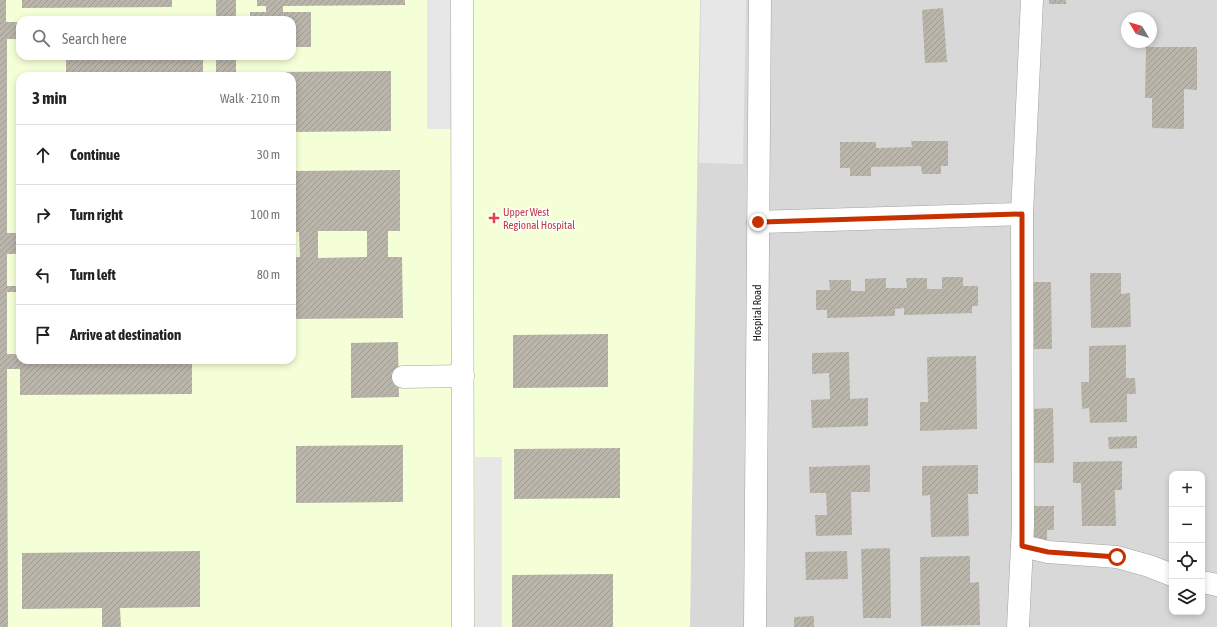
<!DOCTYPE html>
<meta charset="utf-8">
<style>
body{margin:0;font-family:"Asap Condensed",sans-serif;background:#f6f6f6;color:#222}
.controls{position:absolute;right:12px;bottom:12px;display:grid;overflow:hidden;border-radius:8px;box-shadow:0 2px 6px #0003}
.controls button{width:36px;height:36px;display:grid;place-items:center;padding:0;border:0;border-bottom:1px solid #e0e0e0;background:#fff;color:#222;font:20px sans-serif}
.compass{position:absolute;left:1121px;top:12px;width:36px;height:36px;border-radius:50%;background:#fff;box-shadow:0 2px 6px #0003;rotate:308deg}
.stop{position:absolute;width:12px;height:12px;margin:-9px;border:3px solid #c63100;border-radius:50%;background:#fff}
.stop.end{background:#c63100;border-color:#fff;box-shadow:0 1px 4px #0008}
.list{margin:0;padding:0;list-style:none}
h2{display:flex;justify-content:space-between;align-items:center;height:52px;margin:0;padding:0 16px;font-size:17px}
h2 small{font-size:13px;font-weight:400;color:#767676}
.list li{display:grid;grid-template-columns:26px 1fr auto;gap:12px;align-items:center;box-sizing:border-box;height:60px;padding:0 16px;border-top:1px solid #e0e0e0}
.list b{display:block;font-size:15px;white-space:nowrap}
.list em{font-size:13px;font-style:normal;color:#767676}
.icon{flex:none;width:22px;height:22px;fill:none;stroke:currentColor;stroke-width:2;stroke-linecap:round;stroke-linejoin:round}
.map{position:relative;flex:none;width:1217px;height:627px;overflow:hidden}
.search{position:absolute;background:#fff;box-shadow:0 2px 6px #0003;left:16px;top:16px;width:280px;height:44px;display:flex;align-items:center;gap:10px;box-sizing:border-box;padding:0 14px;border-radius:12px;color:#767676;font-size:15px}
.panel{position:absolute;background:#fff;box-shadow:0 2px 6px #0003;left:16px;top:72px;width:280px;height:292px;border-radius:12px}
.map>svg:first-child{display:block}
</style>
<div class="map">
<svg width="1217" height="627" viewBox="0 0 1217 627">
<defs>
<pattern id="building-hatch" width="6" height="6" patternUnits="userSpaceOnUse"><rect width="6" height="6" fill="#b9b5aa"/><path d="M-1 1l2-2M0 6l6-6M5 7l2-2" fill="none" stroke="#9e9b92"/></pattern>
</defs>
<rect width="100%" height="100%" fill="#edece0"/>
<path fill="#d9d8d8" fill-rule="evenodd" d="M 0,0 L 1217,0 L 1217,627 L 0,627 ZM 1127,18 L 1151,18 L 1151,42 L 1127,42 ZM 20,20 L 292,20 L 292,56 L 20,56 ZM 20,76 L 292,76 L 292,360 L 20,360 ZM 1172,474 L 1202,474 L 1202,612 L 1172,612 Z"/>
<path fill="#f5ffd7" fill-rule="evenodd" d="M 0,0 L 700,0 L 690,627 L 0,627 ZM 20,20 L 292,20 L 292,56 L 20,56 ZM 20,76 L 292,76 L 292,360 L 20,360 Z"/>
<g fill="#e7e7e7">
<rect x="427" y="0" width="24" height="129"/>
<path d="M 701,0 L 746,0 L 743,164 L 699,163 Z"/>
<rect x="475" y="457" width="27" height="170"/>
</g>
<g fill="url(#building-hatch)" fill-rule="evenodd">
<path d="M 0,0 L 6,0 L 6,22 L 20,22 L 20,39 L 7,39 L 7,233 L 20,233 L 20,254 L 7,254 L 7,286 L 17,286 L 17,267 L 20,267 L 20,311 L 17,311 L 17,292 L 7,292 L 7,354 L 20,354 L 20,360 L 192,360 L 192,394 L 20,395 L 20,369 L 7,369 L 8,627 L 0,627 Z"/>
<path d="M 22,0 L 172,0 L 172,7 L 22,8 Z"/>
<rect x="216" y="0" width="20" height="20"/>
<path d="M 257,0 L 405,0 L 405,5 L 283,6 L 283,12 L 311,12 L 311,47 L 292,47 L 292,20 L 250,20 L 250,12 L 266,12 L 266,6 L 257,6 Z"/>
<rect x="1049" y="0" width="17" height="4"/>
<path d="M 943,8 L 947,62 L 925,63 L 922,10 Z"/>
<path d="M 1146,47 L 1197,47 L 1197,90 L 1184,89 L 1184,129 L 1152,128 L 1152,98 L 1145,98 Z"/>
<rect x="216" y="56" width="20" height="20"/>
<path d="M 203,57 L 203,76 L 66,76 L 66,58 Z"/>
<path d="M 391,71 L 391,131 L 292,132 L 292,76 L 277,76 L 277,72 Z"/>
<path d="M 911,141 L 948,141 L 948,166 L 941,166 L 941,174 L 922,174 L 921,166 L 871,167 L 871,176 L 850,176 L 850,168 L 840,168 L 840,142 L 876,142 L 876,148 L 912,147 Z"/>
<path d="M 400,170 L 400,231 L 388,231 L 388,257 L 402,257 L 403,318 L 292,319 L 292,257 L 300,257 L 299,232 L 292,232 L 292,171 ZM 318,231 L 367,231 L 367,257 L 318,258 Z"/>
<path d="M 1090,273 L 1121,273 L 1121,294 L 1130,293 L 1131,327 L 1091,328 Z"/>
<path d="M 942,277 L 963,277 L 963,286 L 978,286 L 978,306 L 972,306 L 972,313 L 904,315 L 904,308 L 895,309 L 895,316 L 827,318 L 827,310 L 816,310 L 816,290 L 830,290 L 829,280 L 851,280 L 851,291 L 865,291 L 865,279 L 886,278 L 886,288 L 907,288 L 906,278 L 927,278 L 927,289 L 942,289 Z"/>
<path d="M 1030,282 L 1051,282 L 1052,349 L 1032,349 Z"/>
<path d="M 608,334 L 608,387 L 513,388 L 513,335 Z"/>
<path d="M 398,342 L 399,397 L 351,398 L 351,343 Z"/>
<path d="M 1126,345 L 1126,378 L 1135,378 L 1136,394 L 1127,394 L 1127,422 L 1090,423 L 1089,408 L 1082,409 L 1081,382 L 1089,382 L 1089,346 Z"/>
<path d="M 849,352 L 850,399 L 868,398 L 868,426 L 812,428 L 811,400 L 830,399 L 829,373 L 812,374 L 812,353 Z"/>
<path d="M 976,356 L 977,429 L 920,431 L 920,402 L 928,402 L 927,357 Z"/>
<path d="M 1053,408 L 1054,463 L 1032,463 L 1030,409 Z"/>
<path d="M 1137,436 L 1137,448 L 1109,449 L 1108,437 Z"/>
<path d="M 403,445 L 403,502 L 296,503 L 296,446 Z"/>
<path d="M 620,448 L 620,498 L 514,499 L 514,449 Z"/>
<path d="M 1122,461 L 1122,490 L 1115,490 L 1116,526 L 1082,526 L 1081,483 L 1073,483 L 1073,462 Z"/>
<path d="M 870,465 L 870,492 L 851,492 L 852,535 L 816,536 L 815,515 L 827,515 L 826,493 L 810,493 L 809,467 Z"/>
<path d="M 978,465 L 978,494 L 968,494 L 969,536 L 931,537 L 930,495 L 922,496 L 922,466 Z"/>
<path d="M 1032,506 L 1054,506 L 1054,530 L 1047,530 L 1047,543 L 1032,543 Z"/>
<path d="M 890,548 L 891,618 L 863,618 L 861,549 Z"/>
<path d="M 200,551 L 200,607 L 120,608 L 121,627 L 102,627 L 102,608 L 22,609 L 22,553 Z"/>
<path d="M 847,551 L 848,579 L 806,580 L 805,552 Z"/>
<path d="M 970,556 L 970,583 L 979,582 L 980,625 L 921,626 L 920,557 Z"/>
<path d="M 613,574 L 613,627 L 512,627 L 512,575 Z"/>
<path d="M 814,616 L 814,627 L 794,627 L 794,617 Z"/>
</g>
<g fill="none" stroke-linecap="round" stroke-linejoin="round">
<g stroke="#a2a2a2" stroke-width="23">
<g id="minor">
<path d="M 462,0 L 463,627"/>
<path d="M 758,222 L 1022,214"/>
<path d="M 403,377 L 463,376"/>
<path d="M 1022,546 L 1048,552 L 1117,557 L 1149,566 L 1172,575"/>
<path d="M 1202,582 L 1217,585"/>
<path d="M 755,627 L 760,0"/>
<path d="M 1018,627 L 1023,525 L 1022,214 L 1032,0"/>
</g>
</g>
<use href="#minor" stroke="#fff" stroke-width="22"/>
</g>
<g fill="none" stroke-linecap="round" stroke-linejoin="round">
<path stroke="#c63100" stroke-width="5" d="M 758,222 L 1022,214 L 1022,546 L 1048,552 L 1117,557"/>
</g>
<path fill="#e0444e" stroke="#fff" stroke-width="1.5" d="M492 212h4v4h4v4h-4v4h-4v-4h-4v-4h4z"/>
<g text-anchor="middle" stroke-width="3" stroke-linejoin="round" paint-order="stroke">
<g font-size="11" fill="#be3a42" stroke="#fff" text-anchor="start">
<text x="503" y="216">Upper West<tspan x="503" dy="13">Regional Hospital</tspan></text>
</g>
<g font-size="11" fill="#1b1b1b" stroke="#fff">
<text transform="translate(757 313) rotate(-90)" y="4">Hospital Road</text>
</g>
</g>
</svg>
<div class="controls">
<button>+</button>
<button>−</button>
<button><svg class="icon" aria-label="locate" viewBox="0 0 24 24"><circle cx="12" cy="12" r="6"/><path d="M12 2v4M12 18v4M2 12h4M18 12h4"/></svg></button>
<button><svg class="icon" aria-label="layers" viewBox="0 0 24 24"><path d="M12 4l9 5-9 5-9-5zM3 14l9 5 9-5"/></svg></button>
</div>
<svg class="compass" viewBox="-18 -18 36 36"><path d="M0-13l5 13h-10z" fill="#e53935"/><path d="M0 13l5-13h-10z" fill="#767676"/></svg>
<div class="stop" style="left:1117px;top:557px"></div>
<div class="stop end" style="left:758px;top:222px"></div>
<div class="search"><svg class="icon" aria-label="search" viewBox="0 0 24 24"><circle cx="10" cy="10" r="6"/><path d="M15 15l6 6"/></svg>Search here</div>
<section class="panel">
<h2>3 min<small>Walk · 210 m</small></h2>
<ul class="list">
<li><svg class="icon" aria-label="ahead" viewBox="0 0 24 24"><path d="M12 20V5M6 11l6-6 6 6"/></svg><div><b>Continue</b></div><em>30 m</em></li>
<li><svg class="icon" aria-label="right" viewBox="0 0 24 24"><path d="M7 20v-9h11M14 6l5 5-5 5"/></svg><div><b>Turn right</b></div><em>100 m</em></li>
<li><svg class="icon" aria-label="left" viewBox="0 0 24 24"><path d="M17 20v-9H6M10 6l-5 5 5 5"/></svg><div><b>Turn left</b></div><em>80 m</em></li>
<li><svg class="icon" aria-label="arrive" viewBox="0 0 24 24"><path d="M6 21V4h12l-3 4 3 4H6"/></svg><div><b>Arrive at destination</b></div></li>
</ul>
</section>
</div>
